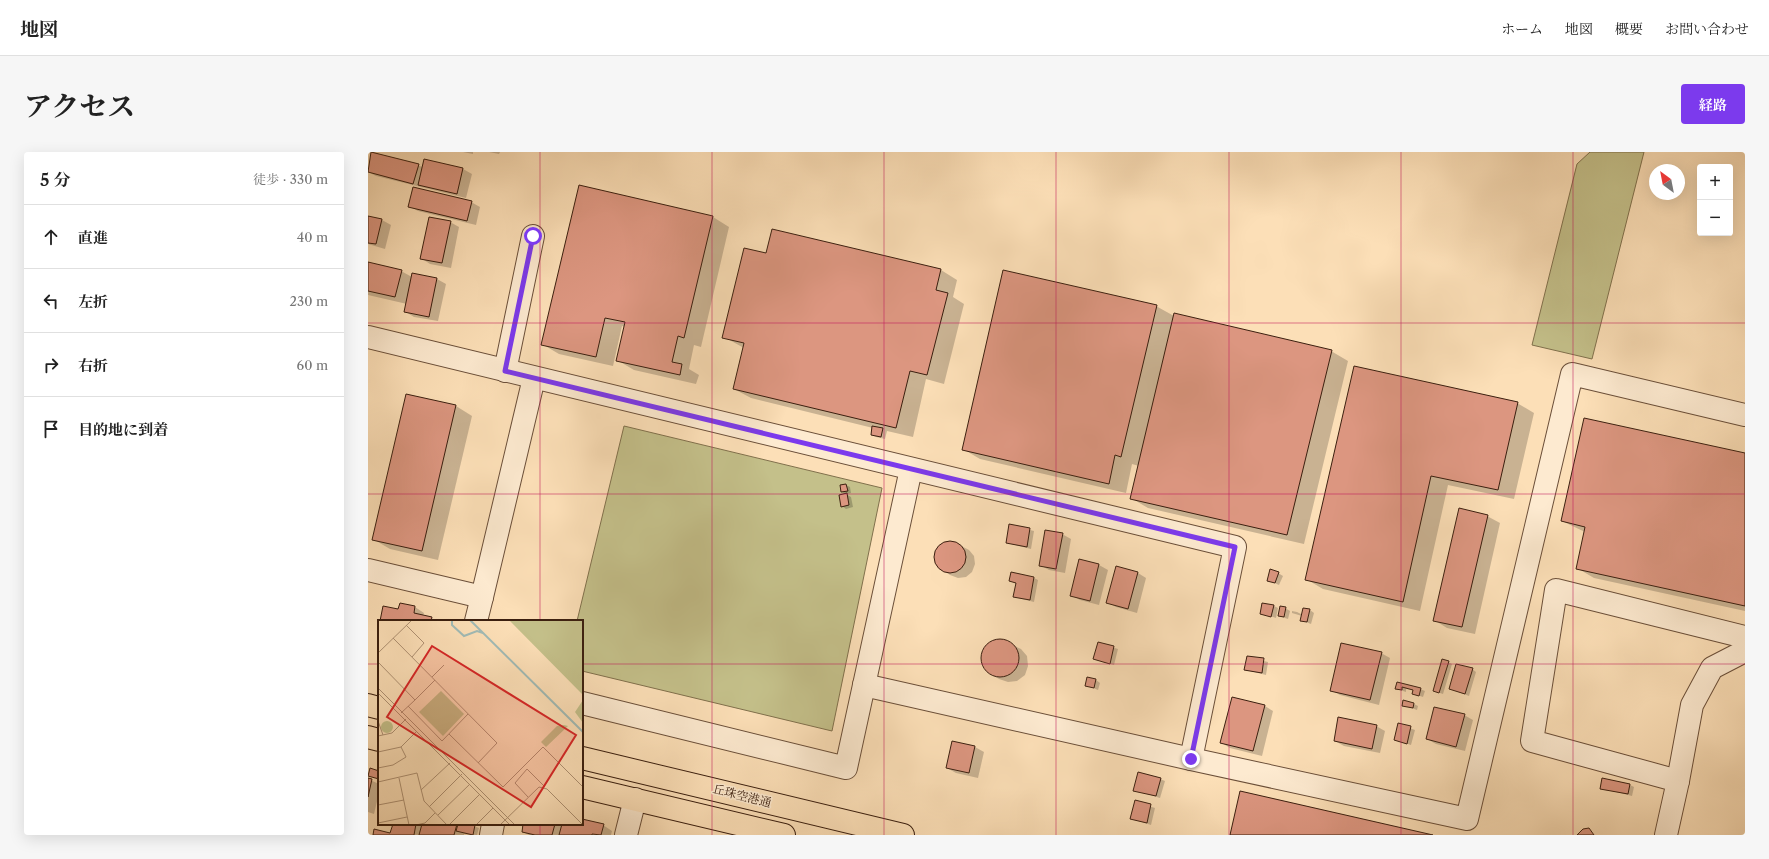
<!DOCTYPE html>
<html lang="ja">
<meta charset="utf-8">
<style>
body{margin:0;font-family:"Libre Caslon Text","Noto Serif JP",serif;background:#f6f6f6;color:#222}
.controls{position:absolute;right:12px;top:12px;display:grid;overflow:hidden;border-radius:4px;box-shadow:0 4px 16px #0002}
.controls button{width:36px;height:36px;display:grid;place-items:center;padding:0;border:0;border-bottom:1px solid #e0e0e0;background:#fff;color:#222;font:20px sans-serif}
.compass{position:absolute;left:1281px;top:12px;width:36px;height:36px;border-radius:50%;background:#fff;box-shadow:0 4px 16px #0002;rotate:328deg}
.stop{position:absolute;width:12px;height:12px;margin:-9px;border:3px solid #7c3aed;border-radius:50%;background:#fff}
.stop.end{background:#7c3aed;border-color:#fff;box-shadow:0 1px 4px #0008}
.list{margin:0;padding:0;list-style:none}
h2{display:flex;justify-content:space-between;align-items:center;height:52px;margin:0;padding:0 16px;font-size:17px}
h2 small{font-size:13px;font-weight:400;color:#767676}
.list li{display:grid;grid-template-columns:26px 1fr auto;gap:12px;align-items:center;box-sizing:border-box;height:64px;padding:0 16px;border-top:1px solid #e0e0e0}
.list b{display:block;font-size:15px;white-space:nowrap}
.list em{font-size:13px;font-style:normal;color:#767676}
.icon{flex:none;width:22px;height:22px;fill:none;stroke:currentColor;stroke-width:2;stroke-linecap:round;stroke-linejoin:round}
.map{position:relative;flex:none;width:1377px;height:683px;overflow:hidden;border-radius:4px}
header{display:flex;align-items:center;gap:24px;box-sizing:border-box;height:56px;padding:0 20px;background:#fff;border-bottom:1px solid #e0e0e0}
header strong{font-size:19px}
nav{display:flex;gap:22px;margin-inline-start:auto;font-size:14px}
.intro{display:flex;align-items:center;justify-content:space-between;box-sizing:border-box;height:96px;padding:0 24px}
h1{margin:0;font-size:28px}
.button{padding:10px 18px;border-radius:4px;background:#7c3aed;color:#fff;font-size:14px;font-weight:700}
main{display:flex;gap:24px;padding:0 24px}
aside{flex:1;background:#fff;border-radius:4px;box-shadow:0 4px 16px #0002}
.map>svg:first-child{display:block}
</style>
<header>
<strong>地図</strong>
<nav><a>ホーム</a><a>地図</a><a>概要</a><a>お問い合わせ</a></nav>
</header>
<div class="intro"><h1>アクセス</h1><a class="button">経路</a></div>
<main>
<aside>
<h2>5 分<small>徒歩 · 330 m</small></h2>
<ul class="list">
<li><svg class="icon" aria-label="ahead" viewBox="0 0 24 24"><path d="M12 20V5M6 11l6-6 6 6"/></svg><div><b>直進</b></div><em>40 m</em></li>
<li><svg class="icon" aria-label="left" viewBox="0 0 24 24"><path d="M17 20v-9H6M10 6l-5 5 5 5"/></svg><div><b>左折</b></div><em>230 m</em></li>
<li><svg class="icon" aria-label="right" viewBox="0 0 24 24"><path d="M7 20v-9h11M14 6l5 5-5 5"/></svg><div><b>右折</b></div><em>60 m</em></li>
<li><svg class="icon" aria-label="arrive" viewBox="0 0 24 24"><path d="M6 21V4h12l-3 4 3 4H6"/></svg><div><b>目的地に到着</b></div></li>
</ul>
</aside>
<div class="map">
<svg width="1377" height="683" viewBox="0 0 1377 683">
<rect width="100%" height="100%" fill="#fcdfb7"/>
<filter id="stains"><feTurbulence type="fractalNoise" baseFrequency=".005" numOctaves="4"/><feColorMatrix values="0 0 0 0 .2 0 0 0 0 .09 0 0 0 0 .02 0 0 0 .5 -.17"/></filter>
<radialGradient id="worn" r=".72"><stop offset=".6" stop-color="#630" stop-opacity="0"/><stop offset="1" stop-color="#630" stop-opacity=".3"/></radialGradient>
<g fill="#c4c08a" stroke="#80704c">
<path d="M 1222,0 L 1276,0 L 1224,207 L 1164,193 L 1209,12 Z"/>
<path d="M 256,274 L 514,336 L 464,579 L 214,519 L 214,469 L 209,469 Z"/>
</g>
<g fill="#0003">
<path d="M 95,0 L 105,0 L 105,2 Z"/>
<path d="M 121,0 L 132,0 L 131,2 Z"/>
<path d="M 4,1 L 55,15 L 57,8 L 95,17 L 104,22 L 98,46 L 8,24 L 0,20 Z"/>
<path d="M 103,50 L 112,55 L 108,73 L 50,59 L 41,54 Z"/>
<path d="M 0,65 L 14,68 L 23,73 L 17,97 L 0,92 Z"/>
<path d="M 345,65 L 361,75 L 333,195 L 326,193 L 321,217 L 331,223 L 328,232 L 266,218 L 249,208 L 257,175 L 254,174 L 245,214 L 191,202 L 174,192 Z"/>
<path d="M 82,70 L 91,75 L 83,116 L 62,112 L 53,106 Z"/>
<path d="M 0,111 L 33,119 L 44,125 L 45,122 L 69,127 L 78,132 L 70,169 L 46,165 L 38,160 L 39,152 L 0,143 Z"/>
<path d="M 573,118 L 589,128 L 585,145 L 596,152 L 576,232 L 558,227 L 545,285 L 519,279 L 517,287 L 508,285 L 504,283 L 505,276 L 383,246 L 366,237 L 376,196 L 356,185 Z"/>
<path d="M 788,154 L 806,164 L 963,199 L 980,209 L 936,392 L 780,356 L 763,346 L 771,314 L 764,312 L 758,341 L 612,307 L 595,297 Z"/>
<path d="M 1149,251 L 1166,261 L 1146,347 L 1080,333 L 1052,459 L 955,437 L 938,427 Z"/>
<path d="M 88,254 L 104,264 L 70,408 L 22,397 L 5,387 Z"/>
<path d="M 1377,302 L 1377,459 L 1226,426 L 1209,416 L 1217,380 L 1194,369 Z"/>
<path d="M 478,333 L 482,335 L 483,341 L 478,342 L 483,345 L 485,355 L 478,357 L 474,354 L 478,342 L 474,340 Z"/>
<path d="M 1119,364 L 1132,371 L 1107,482 L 1079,476 L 1066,468 Z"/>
<path d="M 642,373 L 666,379 L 663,397 L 639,391 Z"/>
<path d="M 694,382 L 703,387 L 697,421 L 681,418 L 672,413 Z"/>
<path d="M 584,389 L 601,398 L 606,404 L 607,412 L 604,420 L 598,425 L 590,426 L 582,423 L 573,417 L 568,411 L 567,403 L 570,396 L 576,391 Z"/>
<path d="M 711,408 L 731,413 L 740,418 L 731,453 L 712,448 L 703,443 Z"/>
<path d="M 770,421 L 778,426 L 769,461 L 748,455 L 739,450 Z"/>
<path d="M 910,421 L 915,424 L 911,433 L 900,428 Z"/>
<path d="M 666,426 L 670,428 L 666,450 L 646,445 L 649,432 L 642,429 Z"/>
<path d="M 32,452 L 47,455 L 56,461 L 55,464 L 69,469 L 13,469 L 31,458 Z"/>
<path d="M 906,454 L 910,456 L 908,466 L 893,461 Z"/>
<path d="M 917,456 L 922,459 L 920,467 L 911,464 Z"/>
<path d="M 942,458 L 946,461 L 943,472 L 933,468 L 934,464 L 924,461 L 924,459 L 929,460 L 935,463 Z"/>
<path d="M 11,478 L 11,490 L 9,488 Z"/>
<path d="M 634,488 L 653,497 L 659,504 L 660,514 L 657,523 L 649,529 L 640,530 L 631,527 L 621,521 L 615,513 L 614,504 L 617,495 L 625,489 Z"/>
<path d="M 731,491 L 750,497 L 746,513 L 726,507 Z"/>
<path d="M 1013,501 L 1022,506 L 1011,553 L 972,543 L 963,538 Z"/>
<path d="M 879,505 L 900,510 L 898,523 L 878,518 Z"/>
<path d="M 1080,510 L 1084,512 L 1075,542 L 1066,539 Z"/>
<path d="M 1104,517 L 1108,520 L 1101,544 L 1082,537 Z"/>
<path d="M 728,528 L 732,531 L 730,538 L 718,533 Z"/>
<path d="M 1029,531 L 1052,537 L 1057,539 L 1055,545 L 1046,542 L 1046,538 L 1038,537 L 1038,540 L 1032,538 L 1028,536 Z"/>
<path d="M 1046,552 L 1050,554 L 1049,558 L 1035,553 Z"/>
<path d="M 897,554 L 905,559 L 894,604 L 862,596 L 854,591 Z"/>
<path d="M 1096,563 L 1105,568 L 1097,599 L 1068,592 L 1059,587 Z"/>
<path d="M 1031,572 L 1047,578 L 1043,593 L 1027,588 Z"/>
<path d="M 1008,574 L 1017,579 L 1012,601 L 976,594 L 967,589 Z"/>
<path d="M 607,595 L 616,600 L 610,626 L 588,621 L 579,616 Z"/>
<path d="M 0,627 L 11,632 L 11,641 L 6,662 L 0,660 Z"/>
<path d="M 792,627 L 797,629 L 792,646 L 766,638 Z"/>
<path d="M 1262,633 L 1266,635 L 1264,644 L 1233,636 Z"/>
<path d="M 768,650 L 787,656 L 783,673 L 764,667 Z"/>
<path d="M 214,668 L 235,673 L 244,679 L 243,683 L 161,683 L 155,680 L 156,672 L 214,672 Z"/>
<path d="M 26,672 L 100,672 L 111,676 L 109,683 L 96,682 L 96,683 L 6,683 L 23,683 Z"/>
</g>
<g fill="#dc9680" stroke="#3b1f0f">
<path d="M 3,0 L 51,12 L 45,32 L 0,20 Z"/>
<path d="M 56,7 L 95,16 L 89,42 L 50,33 Z"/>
<path d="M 211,33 L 345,64 L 316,186 L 310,184 L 304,210 L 314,212 L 312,223 L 248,209 L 257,170 L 237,166 L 228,205 L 173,193 Z"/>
<path d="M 45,35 L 104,49 L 99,69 L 40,55 Z"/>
<path d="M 0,64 L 14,67 L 8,92 L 0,91 Z"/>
<path d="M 61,65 L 83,69 L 74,111 L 52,107 Z"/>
<path d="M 404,77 L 573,117 L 568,138 L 580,141 L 559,223 L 542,219 L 528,276 L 365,237 L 376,191 L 354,186 L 376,96 L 398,101 Z"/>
<path d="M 0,110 L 34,118 L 27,145 L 0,139 Z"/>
<path d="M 635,118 L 789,153 L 753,305 L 747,303 L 741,332 L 594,298 Z"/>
<path d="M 44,121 L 69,126 L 61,165 L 36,160 Z"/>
<path d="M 806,161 L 964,198 L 919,383 L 762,347 Z"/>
<path d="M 986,214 L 1150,250 L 1130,338 L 1063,324 L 1035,450 L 937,428 Z"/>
<path d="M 38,242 L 88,253 L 54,399 L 4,388 Z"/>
<path d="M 1216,266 L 1377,301 L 1377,454 L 1208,417 L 1217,375 L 1193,369 Z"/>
<path d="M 504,274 L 515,276 L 513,285 L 503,283 Z"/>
<path d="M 478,332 L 480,339 L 473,340 L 472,333 Z"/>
<path d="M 479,341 L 481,353 L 473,355 L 471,343 Z"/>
<path d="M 1091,356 L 1120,363 L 1094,475 L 1065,469 Z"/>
<path d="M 641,372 L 662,376 L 659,395 L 638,391 Z"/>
<path d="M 677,378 L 695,381 L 688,417 L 671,414 Z"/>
<circle cx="582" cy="405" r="16"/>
<path d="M 711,407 L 731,412 L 722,449 L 702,444 Z"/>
<path d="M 748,414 L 770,420 L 760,457 L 738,451 Z"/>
<path d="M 902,417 L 911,420 L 907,431 L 899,429 Z"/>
<path d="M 643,420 L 666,425 L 662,448 L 645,445 L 648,431 L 641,429 Z"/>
<path d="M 32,451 L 47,454 L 46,461 L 64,465 L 63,469 L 12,469 L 15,454 L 30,457 Z"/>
<path d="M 894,451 L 906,453 L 903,465 L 892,462 Z"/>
<path d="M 912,454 L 918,455 L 916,465 L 910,464 Z"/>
<path d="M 935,456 L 942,457 L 939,470 L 932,469 Z"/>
<circle cx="632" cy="506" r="19"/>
<path d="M 730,490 L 746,494 L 742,512 L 725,507 Z"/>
<path d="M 973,491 L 1014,500 L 1002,548 L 962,539 Z"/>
<path d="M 879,504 L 896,506 L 894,521 L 876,518 Z"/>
<path d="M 1074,507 L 1081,509 L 1071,541 L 1065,539 Z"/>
<path d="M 1088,512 L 1105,516 L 1097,542 L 1081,537 Z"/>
<path d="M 719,525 L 728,527 L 726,536 L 717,534 Z"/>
<path d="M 1029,530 L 1053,536 L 1051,544 L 1044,542 L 1045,538 L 1034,535 L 1034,538 L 1027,537 Z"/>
<path d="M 864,545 L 897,553 L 885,599 L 852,591 Z"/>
<path d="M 1035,548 L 1046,551 L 1045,556 L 1034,554 Z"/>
<path d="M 1066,555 L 1097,562 L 1088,595 L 1058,587 Z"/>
<path d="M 970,565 L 1009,573 L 1004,597 L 966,589 Z"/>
<path d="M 1030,571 L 1043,574 L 1039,592 L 1026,588 Z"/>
<path d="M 584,589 L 607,594 L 601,621 L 578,616 Z"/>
<path d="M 2,616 L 11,619 L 11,627 L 0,624 Z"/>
<path d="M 770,620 L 793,626 L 788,644 L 765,639 Z"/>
<path d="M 0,626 L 4,627 L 0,645 Z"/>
<path d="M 1234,626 L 1262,632 L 1260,642 L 1232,637 Z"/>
<path d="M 872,639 L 1065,683 L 862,683 Z"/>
<path d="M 767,648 L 783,652 L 779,671 L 762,667 Z"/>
<path d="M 214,667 L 236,672 L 233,683 L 224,682 L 224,683 L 191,683 L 194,672 L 214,672 Z"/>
<path d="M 25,672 L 48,672 L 46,683 L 5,683 L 6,677 L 22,681 Z"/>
<path d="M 54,672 L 89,672 L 86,683 L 51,683 Z"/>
<path d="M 90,672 L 107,673 L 105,683 L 88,679 Z"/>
<path d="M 155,672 L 187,672 L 184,683 L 167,683 L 154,680 Z"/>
<path d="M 1221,676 L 1226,683 L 1209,683 L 1215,677 Z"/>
</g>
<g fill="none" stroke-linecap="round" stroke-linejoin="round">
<g stroke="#6b4f39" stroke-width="24">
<g id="minor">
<path d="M 0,185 L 867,395 L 823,607"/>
<path d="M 137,219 L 165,84"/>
<path d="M 0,418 L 114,445 L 108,469"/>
<path d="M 114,445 L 166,226"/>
<path d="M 496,533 L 823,607 L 1099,667 L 1204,222 L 1377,263"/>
<path d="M 214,551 L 478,616 L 543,317"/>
<path d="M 1310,629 L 1164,589 L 1188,438 L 1377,485"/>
<path d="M 123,683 L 125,672"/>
<path d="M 258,683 L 267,647"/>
<path d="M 1298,683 L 1310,629 L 1324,553 L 1344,516 L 1377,499"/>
</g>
</g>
<g stroke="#3b1f0f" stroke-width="24">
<g id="major">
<path d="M 0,553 L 11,556"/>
<path d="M 0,585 L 11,588"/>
<path d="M 214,606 L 535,683"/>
<path d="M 214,635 L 416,683"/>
</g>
</g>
<use href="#minor" stroke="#fdead0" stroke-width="22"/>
<use href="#major" stroke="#fcdfb7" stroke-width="22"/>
</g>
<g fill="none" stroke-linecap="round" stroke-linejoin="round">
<path stroke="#7c3aed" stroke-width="5" d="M 165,84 L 137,219 L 867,395 L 823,607"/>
</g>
<path fill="none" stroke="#c2185b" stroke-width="1" stroke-opacity="0.55" d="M 172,0 L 172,469M 344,0 L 344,683M 516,0 L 516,683M 688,0 L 688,683M 861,0 L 861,683M 1033,0 L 1033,683M 1205,0 L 1205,683M 0,171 L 1377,171M 0,342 L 1377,342M 0,512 L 11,512M 214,512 L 1377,512M 172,672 L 172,683"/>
<g text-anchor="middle" stroke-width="3" stroke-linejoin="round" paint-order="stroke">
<g font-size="12" fill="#3b1f0f" stroke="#fdead0">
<text transform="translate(374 644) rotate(14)" y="4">丘珠空港通</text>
</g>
</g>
<g transform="translate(10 468)">
<rect width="205" height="205" fill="#fcdfb7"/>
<path d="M 131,0 L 205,0 L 205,75 ZM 63,71 L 86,94 L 65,116 L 41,92 ZM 205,80 L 205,103 L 197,92 ZM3 107a6 6 0 1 1 12 0a6 6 0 1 1-12 0ZM 186,105 L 190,106 L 168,127 L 163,122 L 179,106 Z" fill="#c4c08a"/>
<path fill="none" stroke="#a1bbb6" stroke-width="2" d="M 74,0 L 74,5 L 86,16 L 99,11 L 105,13M 92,0 L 205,112"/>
<path fill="none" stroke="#af9274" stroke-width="1" d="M 28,5 L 46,23 L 34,37M 15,18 L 119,123 L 100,143M 0,33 L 34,0M 0,42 L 37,80 L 23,93M 54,57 L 66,45M 0,68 L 137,205M 0,73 L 132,205M 37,80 L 57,60M 30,86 L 64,121 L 90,94M 0,101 L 5,115M 71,114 L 125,167 L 165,127 L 205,167M 0,116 L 14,113 L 28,99M 0,132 L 23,127 L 39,111M 0,148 L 15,145 L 28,137 L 23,127M 21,158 L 31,205M 0,162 L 39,153 L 46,181 L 69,205M 43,170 L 72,143M 150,177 L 137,163 L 149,149 L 167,167M 0,185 L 26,180M 51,187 L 84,154M 60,195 L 92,164M 0,203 L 29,197M 38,205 L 47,203 L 57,193M 71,205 L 102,174M 98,205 L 115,188M 122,205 L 161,167 L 169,169 L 205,205"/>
<path fill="#d62828" fill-opacity="0.15" stroke="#d62828" stroke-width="2" d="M 54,26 L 198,115 L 153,187 L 9,97 Z"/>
<rect width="205" height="205" fill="none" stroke="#3b1f0f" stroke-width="2"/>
</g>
<rect width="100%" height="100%" filter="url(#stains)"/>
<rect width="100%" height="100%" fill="url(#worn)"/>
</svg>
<div class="controls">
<button>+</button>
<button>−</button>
</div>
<svg class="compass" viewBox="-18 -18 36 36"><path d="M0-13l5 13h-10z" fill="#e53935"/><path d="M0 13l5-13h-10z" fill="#767676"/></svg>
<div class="stop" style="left:165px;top:84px"></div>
<div class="stop end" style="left:823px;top:607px"></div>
</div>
</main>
